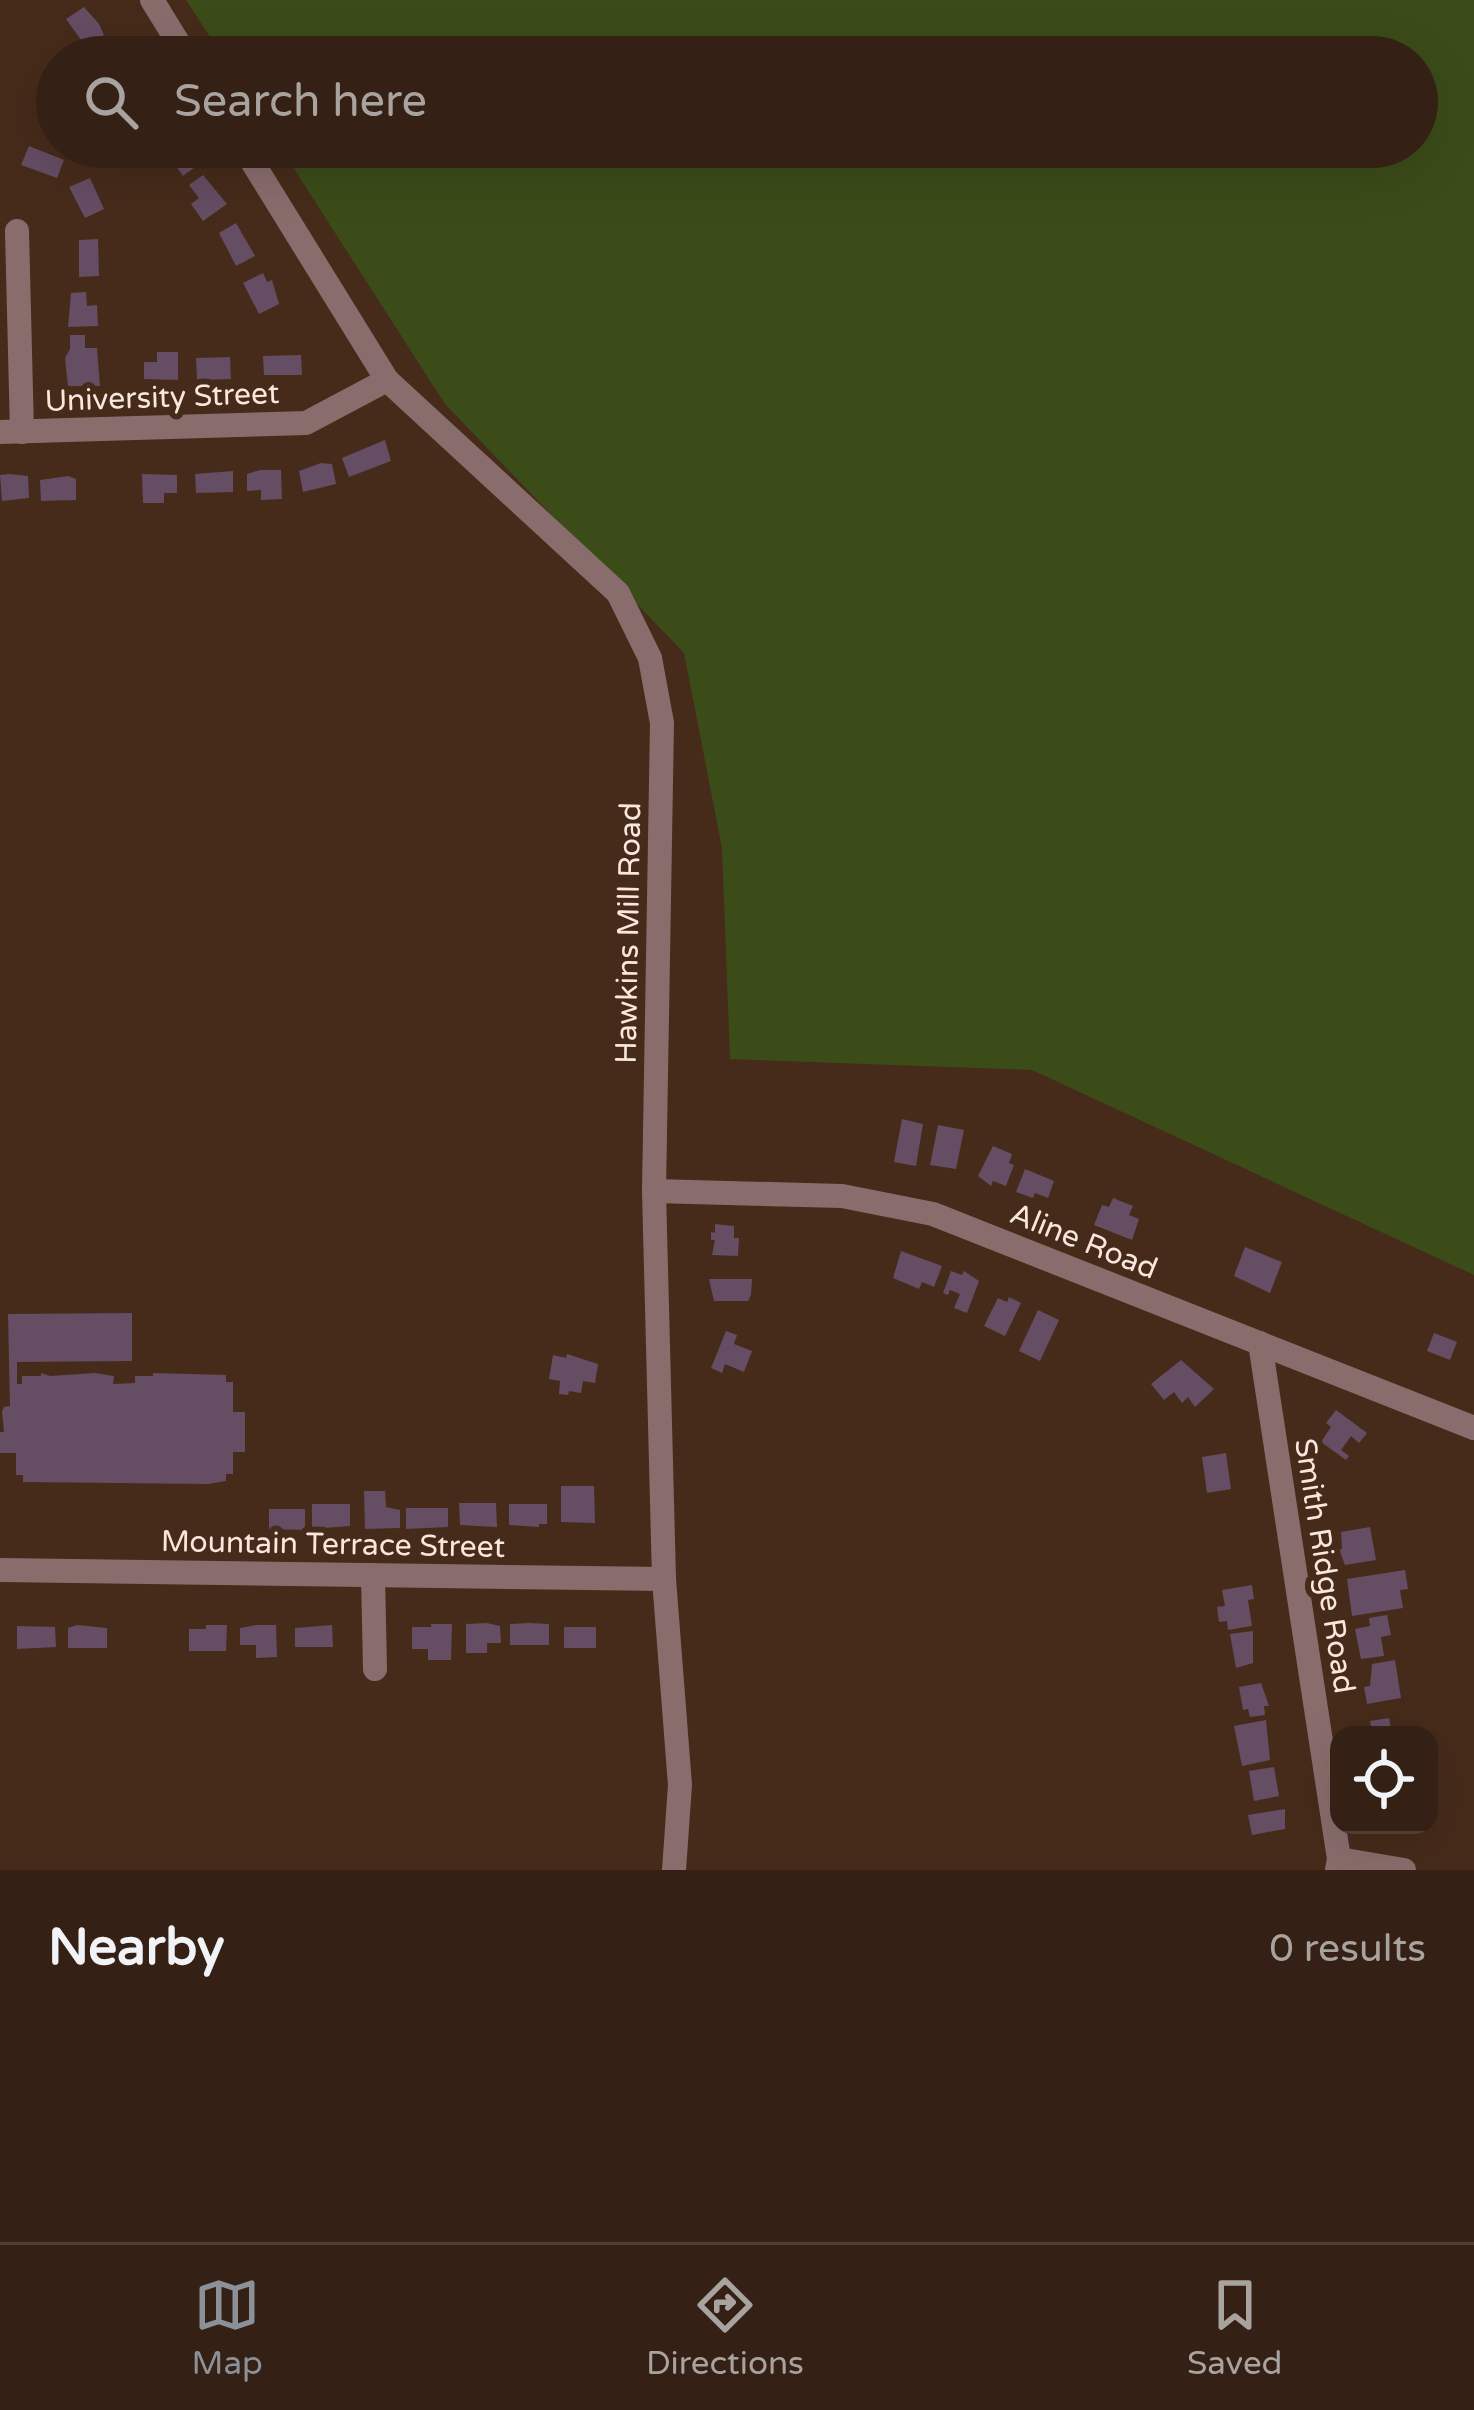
<!DOCTYPE html>
<style>
body{margin:0;font-family:"Varela Round",sans-serif;background:#3f2d22;color:#f1f3f6}
.controls{position:absolute;right:36px;bottom:36px;display:grid;overflow:hidden;border-radius:24px;box-shadow:0 12px 48px #0002}
.controls button{width:108px;height:108px;display:grid;place-items:center;padding:0;border:0;border-bottom:3px solid #4e3e34;background:#342014;color:#f1f3f6;font:60px sans-serif}
.list{margin:0;padding:0;list-style:none}
h2{display:flex;justify-content:space-between;align-items:center;height:156px;margin:0;padding:0 48px;font-size:51px}
h2 small{font-size:39px;font-weight:400;color:#a9a3a0}
.icon{flex:none;width:66px;height:66px;fill:none;stroke:currentColor;stroke-width:2;stroke-linecap:round;stroke-linejoin:round}
.map{position:relative;flex:none;width:1474px;height:1870px;overflow:hidden}
.search{position:absolute;background:#342014;box-shadow:0 12px 48px #0002;left:36px;right:36px;top:36px;height:132px;display:flex;align-items:center;gap:30px;box-sizing:border-box;padding:0 42px;border-radius:66px;color:#a9a3a0;font-size:45px}
.sheet{height:372px;background:#342014}
nav{display:flex;justify-content:space-around;align-items:center;box-sizing:border-box;height:168px;border-top:3px solid #4e3e34;background:#342014;font-size:33px;color:#a9a3a0}
nav a{display:grid;justify-items:center;gap:6px}
nav .on{color:#8c9099}
.map>svg:first-child{display:block}
</style>
<div class="map">
<svg width="1474" height="1870" viewBox="0 0 1474 1870">
<rect width="100%" height="100%" fill="#462b1a"/>
<path fill="#3b4c18" d="M 186,0 L 1474,0 L 1474,1275 L 1032,1070 L 730,1059 L 722,848 L 684,653 L 445,404 L 280,147 L 1417,147 L 1417,57 L 223,57 Z"/>
<g fill="#654d63">
<path d="M 84,7 L 99,24 L 104,35 L 86,47 L 66,19 Z"/>
<path d="M 29,146 L 64,160 L 57,178 L 21,165 Z"/>
<path d="M 162,147 L 186,147 L 199,164 L 183,176 Z"/>
<path d="M 203,175 L 227,204 L 203,221 L 191,204 L 199,198 L 189,185 Z"/>
<path d="M 90,178 L 104,209 L 85,218 L 69,187 Z"/>
<path d="M 236,223 L 255,256 L 236,266 L 219,233 Z"/>
<path d="M 98,239 L 99,276 L 79,277 L 79,240 Z"/>
<path d="M 263,273 L 267,282 L 272,280 L 279,304 L 259,314 L 243,283 Z"/>
<path d="M 86,292 L 87,306 L 97,305 L 98,326 L 68,327 L 71,293 Z"/>
<path d="M 70,335 L 85,335 L 85,348 L 97,348 L 100,386 L 68,386 L 65,358 L 70,349 Z"/>
<path d="M 157,352 L 178,352 L 178,380 L 144,379 L 144,362 L 157,362 Z"/>
<path d="M 301,355 L 302,375 L 264,375 L 263,356 Z"/>
<path d="M 230,357 L 231,379 L 197,380 L 196,358 Z"/>
<path d="M 385,440 L 391,461 L 349,477 L 342,458 Z"/>
<path d="M 321,463 L 332,464 L 336,484 L 303,492 L 299,471 Z"/>
<path d="M 260,470 L 281,470 L 282,499 L 261,500 L 261,490 L 247,491 L 247,474 Z"/>
<path d="M 233,471 L 233,492 L 196,493 L 195,474 Z"/>
<path d="M 10,474 L 28,476 L 29,498 L 2,501 L 0,475 Z"/>
<path d="M 142,474 L 177,475 L 177,493 L 164,493 L 164,503 L 143,503 Z"/>
<path d="M 68,476 L 76,479 L 76,500 L 41,501 L 40,480 Z"/>
<path d="M 902,1119 L 923,1124 L 916,1166 L 894,1162 Z"/>
<path d="M 938,1125 L 964,1130 L 956,1169 L 930,1165 Z"/>
<path d="M 993,1146 L 1012,1154 L 1009,1163 L 1014,1165 L 1006,1186 L 993,1181 L 991,1186 L 978,1176 Z"/>
<path d="M 1025,1169 L 1054,1181 L 1048,1198 L 1035,1193 L 1033,1198 L 1016,1192 Z"/>
<path d="M 1113,1198 L 1133,1206 L 1129,1215 L 1139,1219 L 1132,1240 L 1094,1225 L 1102,1205 L 1109,1207 Z"/>
<path d="M 715,1224 L 734,1226 L 734,1238 L 739,1238 L 738,1256 L 712,1255 L 715,1240 L 711,1240 L 711,1232 L 715,1233 Z"/>
<path d="M 1245,1247 L 1282,1262 L 1270,1293 L 1234,1276 Z"/>
<path d="M 901,1251 L 942,1266 L 934,1287 L 922,1282 L 919,1289 L 893,1278 Z"/>
<path d="M 951,1271 L 962,1275 L 964,1271 L 979,1281 L 967,1313 L 954,1308 L 960,1294 L 950,1290 L 948,1295 L 943,1293 Z"/>
<path d="M 709,1279 L 752,1279 L 751,1295 L 748,1301 L 714,1301 Z"/>
<path d="M 1009,1297 L 1021,1303 L 1005,1336 L 984,1326 L 998,1298 L 1007,1302 Z"/>
<path d="M 1038,1310 L 1059,1320 L 1040,1361 L 1019,1351 Z"/>
<path d="M 132,1313 L 132,1361 L 17,1362 L 17,1384 L 22,1384 L 22,1376 L 41,1376 L 41,1373 L 50,1376 L 95,1373 L 114,1376 L 113,1384 L 135,1383 L 135,1376 L 153,1376 L 153,1373 L 226,1375 L 226,1382 L 233,1382 L 233,1412 L 245,1412 L 245,1452 L 233,1452 L 233,1474 L 226,1474 L 226,1481 L 208,1484 L 23,1482 L 23,1475 L 16,1475 L 16,1453 L 0,1453 L 0,1432 L 4,1432 L 2,1411 L 4,1407 L 10,1406 L 8,1314 Z"/>
<path d="M 726,1331 L 737,1335 L 734,1344 L 752,1351 L 744,1372 L 725,1364 L 722,1373 L 711,1368 Z"/>
<path d="M 1434,1333 L 1457,1342 L 1450,1360 L 1427,1351 Z"/>
<path d="M 567,1354 L 598,1364 L 595,1383 L 583,1381 L 581,1393 L 569,1391 L 568,1395 L 559,1394 L 560,1381 L 549,1379 L 553,1355 L 566,1358 Z"/>
<path d="M 1181,1360 L 1214,1389 L 1195,1407 L 1188,1397 L 1182,1403 L 1174,1392 L 1164,1400 L 1151,1384 Z"/>
<path d="M 1336,1410 L 1367,1433 L 1359,1443 L 1351,1436 L 1341,1450 L 1349,1456 L 1346,1460 L 1321,1442 L 1331,1427 L 1326,1423 Z"/>
<path d="M 1226,1453 L 1231,1489 L 1207,1493 L 1202,1457 Z"/>
<path d="M 561,1486 L 594,1486 L 595,1523 L 561,1522 Z"/>
<path d="M 364,1491 L 385,1491 L 386,1507 L 400,1510 L 400,1528 L 365,1529 Z"/>
<path d="M 459,1503 L 496,1503 L 497,1527 L 460,1525 Z"/>
<path d="M 312,1504 L 350,1504 L 350,1526 L 312,1529 Z"/>
<path d="M 509,1504 L 547,1504 L 547,1524 L 539,1524 L 539,1527 L 509,1525 Z"/>
<path d="M 406,1508 L 448,1508 L 448,1527 L 406,1529 Z"/>
<path d="M 269,1509 L 305,1509 L 305,1530 L 269,1529 Z"/>
<path d="M 1370,1527 L 1376,1560 L 1345,1565 L 1339,1549 L 1342,1549 L 1341,1532 Z"/>
<path d="M 1405,1570 L 1408,1589 L 1400,1590 L 1403,1608 L 1352,1616 L 1347,1579 Z"/>
<path d="M 1252,1585 L 1254,1599 L 1248,1600 L 1252,1626 L 1228,1630 L 1227,1621 L 1219,1622 L 1217,1607 L 1225,1606 L 1222,1590 Z"/>
<path d="M 1387,1615 L 1391,1635 L 1381,1637 L 1384,1656 L 1361,1659 L 1355,1629 L 1370,1626 L 1369,1618 Z"/>
<path d="M 487,1623 L 500,1626 L 501,1643 L 487,1643 L 487,1653 L 466,1653 L 466,1624 Z"/>
<path d="M 529,1623 L 549,1624 L 549,1645 L 510,1645 L 510,1624 Z"/>
<path d="M 431,1624 L 452,1624 L 451,1660 L 428,1660 L 428,1649 L 412,1649 L 412,1627 L 431,1627 Z"/>
<path d="M 77,1625 L 107,1628 L 107,1648 L 68,1648 L 68,1628 Z"/>
<path d="M 206,1625 L 227,1625 L 226,1651 L 189,1651 L 189,1629 L 206,1629 Z"/>
<path d="M 256,1625 L 276,1625 L 277,1657 L 256,1658 L 256,1645 L 240,1645 L 240,1628 Z"/>
<path d="M 332,1625 L 333,1647 L 295,1647 L 295,1628 Z"/>
<path d="M 17,1626 L 55,1627 L 56,1647 L 17,1649 Z"/>
<rect x="564" y="1627" width="32" height="21"/>
<path d="M 1253,1631 L 1253,1663 L 1236,1668 L 1230,1634 Z"/>
<path d="M 1395,1660 L 1401,1698 L 1367,1704 L 1364,1687 L 1370,1686 L 1372,1664 Z"/>
<path d="M 1261,1683 L 1269,1706 L 1264,1706 L 1265,1715 L 1250,1717 L 1248,1709 L 1243,1710 L 1239,1687 Z"/>
<path d="M 1389,1718 L 1392,1735 L 1373,1735 L 1370,1721 Z"/>
<path d="M 1266,1720 L 1270,1760 L 1242,1766 L 1234,1726 Z"/>
<path d="M 1274,1767 L 1279,1796 L 1254,1801 L 1249,1771 Z"/>
<path d="M 1285,1809 L 1285,1829 L 1252,1835 L 1248,1815 Z"/>
</g>
<g fill="none" stroke-linecap="round" stroke-linejoin="round">
<g stroke="#896d6d" stroke-width="24">
<path d="M 152,0 L 187,57"/>
<path d="M 243,147 L 387,380 L 618,593 L 650,658 L 662,723 L 654,1191 L 664,1579 L 680,1785 L 674,1870"/>
<path d="M 17,231 L 22,432"/>
<path d="M 0,432 L 306,423 L 387,380"/>
<path d="M 654,1191 L 842,1196 L 933,1214 L 1474,1428"/>
<path d="M 1260,1343 L 1339,1859 L 1337,1870"/>
<path d="M 0,1570 L 664,1579"/>
<path d="M 373,1575 L 375,1669"/>
<path d="M 1339,1859 L 1404,1870"/>
</g>
</g>
<g text-anchor="middle" stroke-width="12" stroke-linejoin="round" paint-order="stroke">
<g font-size="30" fill="#f9e7dd" stroke="#462b1a">
<text transform="translate(162 397) rotate(-2)" y="10">University Street</text>
<text transform="translate(628 933) rotate(-89)" y="10">Hawkins Mill Road</text>
<text transform="translate(1084 1241) rotate(22)" y="10">Aline Road</text>
<text transform="translate(333 1544) rotate(1)" y="10">Mountain Terrace Street</text>
<text transform="translate(1325 1566) rotate(81)" y="10">Smith Ridge Road</text>
</g>
</g>
</svg>
<div class="controls">
<button><svg class="icon" aria-label="locate" viewBox="0 0 24 24"><circle cx="12" cy="12" r="6"/><path d="M12 2v4M12 18v4M2 12h4M18 12h4"/></svg></button>
</div>
<div class="search"><svg class="icon" aria-label="search" viewBox="0 0 24 24"><circle cx="10" cy="10" r="6"/><path d="M15 15l6 6"/></svg>Search here</div>
</div>
<section class="sheet">
<h2>Nearby<small>0 results</small></h2>
<ul class="list">
</ul>
</section>
<nav>
<a class="on"><svg class="icon" aria-label="map" viewBox="0 0 24 24"><path d="M3 6l6-2 6 2 6-2v14l-6 2-6-2-6 2zM9 4v14M15 6v14"/></svg>Map</a>
<a><svg class="icon" aria-label="directions" viewBox="0 0 24 24"><path d="M12 3l9 9-9 9-9-9zM9 14v-3h6M13 9l2 2-2 2"/></svg>Directions</a>
<a><svg class="icon" aria-label="saved" viewBox="0 0 24 24"><path d="M7 4h10v16l-5-4-5 4z"/></svg>Saved</a>
</nav>
